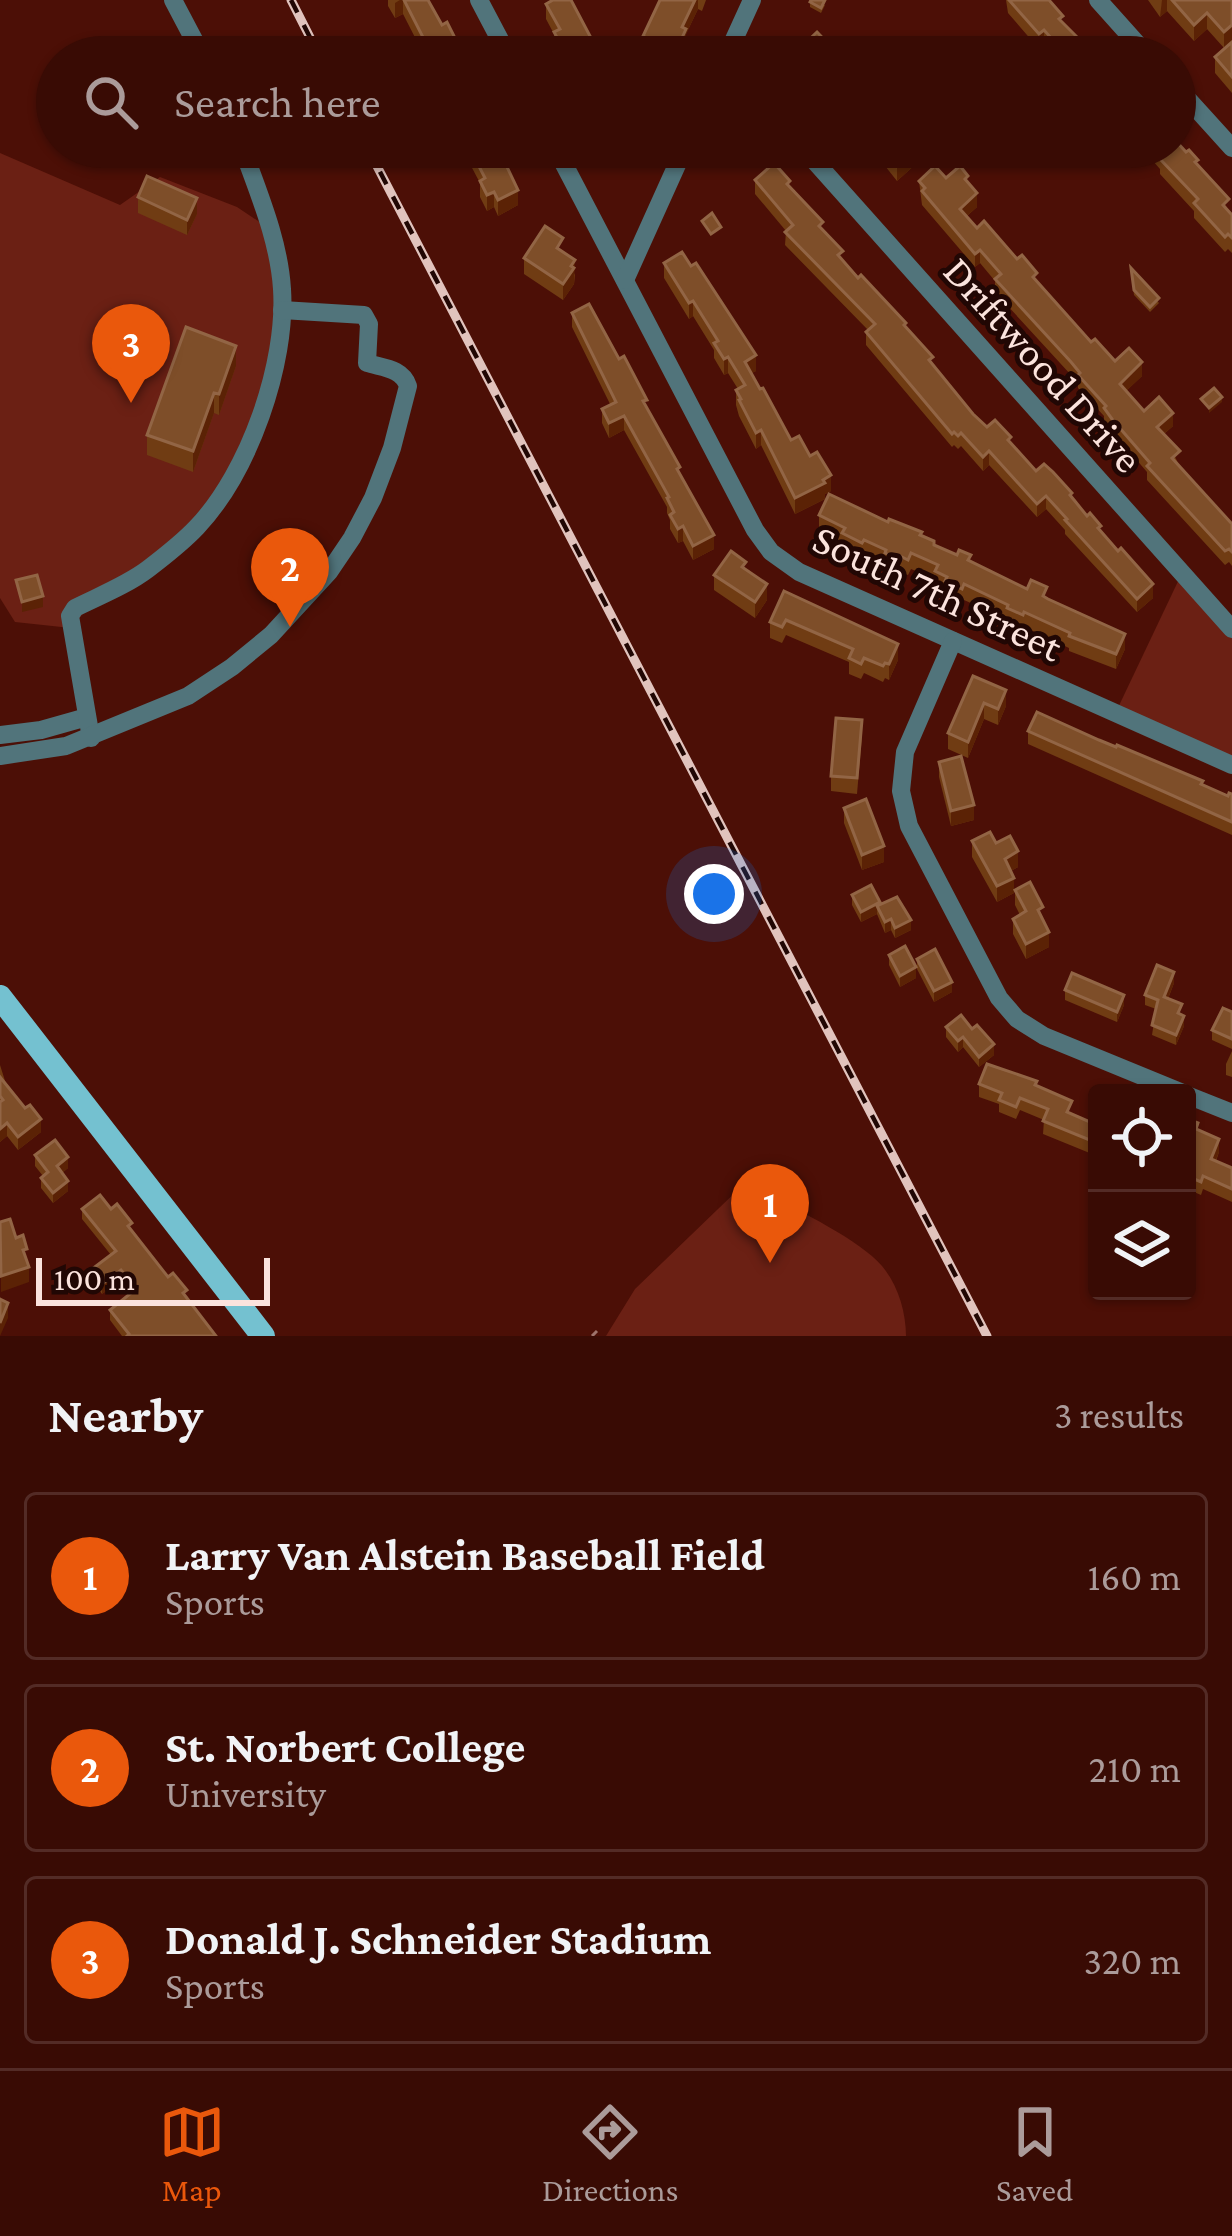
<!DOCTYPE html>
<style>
body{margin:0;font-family:"Crimson Pro",serif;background:#40140e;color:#f1f3f6}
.controls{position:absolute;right:36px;bottom:36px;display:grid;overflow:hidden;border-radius:12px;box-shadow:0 3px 9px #0004}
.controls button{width:108px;height:108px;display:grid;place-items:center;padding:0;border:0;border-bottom:3px solid #532b26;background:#390b04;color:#f1f3f6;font:60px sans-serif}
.scale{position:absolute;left:36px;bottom:30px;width:234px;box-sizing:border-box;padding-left:12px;border:6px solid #fbe3dd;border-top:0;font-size:33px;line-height:42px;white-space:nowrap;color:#fbe3dd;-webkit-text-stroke:9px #210704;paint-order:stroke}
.you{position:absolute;left:714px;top:894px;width:42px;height:42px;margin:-30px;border:9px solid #fff;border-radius:50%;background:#1a73e8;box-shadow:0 0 0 18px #1a73e833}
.badge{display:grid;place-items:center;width:78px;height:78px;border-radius:50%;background:#ea580c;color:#fff;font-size:39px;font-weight:700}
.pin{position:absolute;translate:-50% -99px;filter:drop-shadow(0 3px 6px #0008)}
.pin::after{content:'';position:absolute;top:63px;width:42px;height:36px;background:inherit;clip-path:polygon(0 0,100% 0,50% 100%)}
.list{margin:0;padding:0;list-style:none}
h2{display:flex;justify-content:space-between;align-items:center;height:156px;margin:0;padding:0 48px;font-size:51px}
h2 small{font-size:39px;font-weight:400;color:#ab9b9a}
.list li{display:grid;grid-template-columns:78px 1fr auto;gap:36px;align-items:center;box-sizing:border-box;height:168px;margin:0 24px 24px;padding:0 24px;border:3px solid #532b26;border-radius:12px}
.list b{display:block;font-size:45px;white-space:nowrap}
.list p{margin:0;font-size:39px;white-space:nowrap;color:#ab9b9a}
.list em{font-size:39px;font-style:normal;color:#ab9b9a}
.icon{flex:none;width:66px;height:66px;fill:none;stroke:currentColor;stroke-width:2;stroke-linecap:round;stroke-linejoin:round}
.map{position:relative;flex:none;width:1232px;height:1336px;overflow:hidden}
.search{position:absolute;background:#390b04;box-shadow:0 3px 9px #0004;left:36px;right:36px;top:36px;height:132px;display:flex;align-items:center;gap:30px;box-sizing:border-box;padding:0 42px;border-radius:66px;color:#ab9b9a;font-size:45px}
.sheet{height:732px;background:#390b04}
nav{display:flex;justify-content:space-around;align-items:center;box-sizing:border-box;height:168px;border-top:3px solid #532b26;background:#390b04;font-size:33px;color:#ab9b9a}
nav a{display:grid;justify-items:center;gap:6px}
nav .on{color:#ea580c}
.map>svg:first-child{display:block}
</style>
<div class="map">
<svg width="1232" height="1336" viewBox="0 0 1232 1336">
<rect width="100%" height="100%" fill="#4c0f06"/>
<g fill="#6b2014">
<path d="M 0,153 L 120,205 L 160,177 L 237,207 L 270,229 L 282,286 L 274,367 L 211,510 L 96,598 L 71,628 L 15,622 L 0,598 Z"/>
<path d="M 1182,573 L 1232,629 L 1232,759 L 1115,714 Z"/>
<path d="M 745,1183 C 782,1203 856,1236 882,1266 C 898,1285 906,1312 906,1336 L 606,1336 L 635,1289 Z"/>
</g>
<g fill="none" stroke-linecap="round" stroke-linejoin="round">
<path stroke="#9e736b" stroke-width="3" stroke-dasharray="9 6" stroke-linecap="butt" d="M 592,1336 L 597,1331"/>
<g stroke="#51747b" stroke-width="18">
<path d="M 173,0 L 203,57"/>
<path d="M 479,0 L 509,57"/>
<path d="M 1098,0 L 1149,57"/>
<path d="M 726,57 L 752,0"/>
<path d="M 1175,85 L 1232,148"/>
<path d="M 555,147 L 755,530 L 771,552 L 799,572 L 1232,765"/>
<path d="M 802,147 L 1232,629"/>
<path d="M 625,280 L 685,147"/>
<path d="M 953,641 L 905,752 L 901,791 L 909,826 L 999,998 L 1017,1019 L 1044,1036 L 1183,1093"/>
<path d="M 0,735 L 41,730 L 87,717"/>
<path d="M 91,738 L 70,616 L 75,608 C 99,596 127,585 148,569 C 165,556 183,542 197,527 C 249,472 287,364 282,289 C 279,240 258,192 242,147"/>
<path d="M 0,756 L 66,746 L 188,696 L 232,667 L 271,635 L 329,572 L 352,538 L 373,498 L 392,448 L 408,386 C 402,368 383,368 367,363 L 369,324 L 364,315 L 282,310"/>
<path d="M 1187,1095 L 1232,1113"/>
</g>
<path stroke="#74c1d0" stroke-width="24" d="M 0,997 L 263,1336"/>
<g stroke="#e1c3bd" stroke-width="9">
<g id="rail">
<path d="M 291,0 L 320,57"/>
<path d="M 367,147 L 987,1336"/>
</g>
</g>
<use href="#rail" stroke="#210704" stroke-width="4.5" stroke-dasharray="14" stroke-linecap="butt"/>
</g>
<g fill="#703c13">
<path d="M 388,0 L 429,0 L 442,25 L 457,42 L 457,57 L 425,57 L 403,14 L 395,18 L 388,6 Z"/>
<path d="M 660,0 L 706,0 L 702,11 L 698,9 L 686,34 L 686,44 L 680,57 L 655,57 L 643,52 L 643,36 Z"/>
<path d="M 1006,0 L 1049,0 L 1063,23 L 1086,46 L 1101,57 L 1055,57 L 1044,45 L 1039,49 L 1008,13 Z"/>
<path d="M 1148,0 L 1232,0 L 1232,41 L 1224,48 L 1207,29 L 1194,41 L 1167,11 L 1160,17 Z"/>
<path d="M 810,2 L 825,5 L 821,13 L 810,7 Z"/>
<path d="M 546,4 L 591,54 L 586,57 L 559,57 L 554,48 L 554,34 L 546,19 Z"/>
<path d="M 1232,42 L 1232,93 L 1215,73 L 1215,57 Z"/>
<path d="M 461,147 L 502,147 L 518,205 L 498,216 L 494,207 L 487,211 L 480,197 L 480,183 Z"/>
<path d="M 870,147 L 917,147 L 917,163 L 897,181 Z"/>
<path d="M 1145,147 L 1175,147 L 1198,165 L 1232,215 L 1232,253 L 1228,249 L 1225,252 L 1194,218 L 1194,211 L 1160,174 L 1160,169 L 1152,160 L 1152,155 Z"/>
<path d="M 755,180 L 790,187 L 823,231 L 843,260 L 906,328 L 933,365 L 973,414 L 987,427 L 1011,444 L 1036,471 L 1072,497 L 1153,598 L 1137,612 L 1065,534 L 1065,530 L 1046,509 L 1037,517 L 989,465 L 983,471 L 961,446 L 958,449 L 954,445 L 952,447 L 866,345 L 866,332 L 868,330 L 785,245 L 786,231 L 755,194 Z"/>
<path d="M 919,181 L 968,183 L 977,207 L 967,216 L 977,228 L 1037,282 L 1091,342 L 1115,361 L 1142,376 L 1126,391 L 1144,411 L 1173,426 L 1164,434 L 1179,465 L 1232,524 L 1232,566 L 1229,562 L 1225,565 L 1147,480 L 1147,472 L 1104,422 L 1104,416 L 1078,388 L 1078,385 L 1071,375 L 995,292 L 995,281 L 980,263 L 975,267 L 922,205 Z"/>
<path d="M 138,197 L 197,214 L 187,235 L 138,213 Z"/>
<path d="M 563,252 L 575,275 L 574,284 L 563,300 L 524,274 L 524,258 Z"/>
<path d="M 664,263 L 756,371 L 751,373 L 791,440 L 831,491 L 825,494 L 825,499 L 795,514 L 761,445 L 756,449 L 739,416 L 736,405 L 736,390 L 738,389 L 728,373 L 724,375 L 714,358 L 714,350 L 693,316 L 689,319 L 664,278 Z"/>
<path d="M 1131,273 L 1159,303 L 1150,312 L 1134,295 Z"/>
<path d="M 572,313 L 619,359 L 647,408 L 680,475 L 714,549 L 693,560 L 683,541 L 678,543 L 670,529 L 670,520 L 667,513 L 667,507 L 624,430 L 609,438 L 602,423 L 602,409 L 610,404 L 572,327 Z"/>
<path d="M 236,366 L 219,415 L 214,413 L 193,472 L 147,455 L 147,435 Z"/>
<path d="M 819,515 L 888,522 L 922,536 L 934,545 L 1047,599 L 1125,649 L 1116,669 L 1069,651 L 1069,648 L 1024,627 L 1023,630 L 1007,623 L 1007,619 L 964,600 L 962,604 L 945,596 L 945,592 L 935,587 L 935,579 L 911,569 L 908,575 L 902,573 L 901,576 L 885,569 L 885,565 L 864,555 L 862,559 L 842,549 L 842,542 L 819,531 Z"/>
<path d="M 746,569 L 767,600 L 755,618 L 714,590 L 714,575 Z"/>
<path d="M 784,591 L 898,660 L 889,680 L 885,678 L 883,682 L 864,673 L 861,679 L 849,674 L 849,662 L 786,635 L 782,643 L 770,638 L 770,622 Z"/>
<path d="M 973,676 L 1006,706 L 998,725 L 984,719 L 968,758 L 948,749 L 948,733 Z"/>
<path d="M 1028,731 L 1099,740 L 1228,796 L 1232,794 L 1232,835 L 1028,744 Z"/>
<path d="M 862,736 L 857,794 L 831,791 L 831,776 Z"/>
<path d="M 939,762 L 974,820 L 951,826 L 939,777 Z"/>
<path d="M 844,808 L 884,862 L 862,870 L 844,823 Z"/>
<path d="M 972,841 L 996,843 L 1018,867 L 1011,871 L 1014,893 L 997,902 L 972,857 Z"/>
<path d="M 1015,890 L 1043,921 L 1049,947 L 1026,959 L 1013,934 L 1013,919 L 1020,915 L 1015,905 Z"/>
<path d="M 852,895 L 880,905 L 911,930 L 895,938 L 891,930 L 885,933 L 877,914 L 861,922 L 852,905 Z"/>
<path d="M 889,955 L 916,978 L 900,987 L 889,965 Z"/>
<path d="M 917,959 L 952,992 L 934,1002 L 917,969 Z"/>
<path d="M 1174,983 L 1168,999 L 1181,1015 L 1184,1026 L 1176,1045 L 1152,1035 L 1156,1009 L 1145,1005 L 1145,995 Z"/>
<path d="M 1065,990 L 1124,1005 L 1117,1022 L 1065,1000 Z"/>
<path d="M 1232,1012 L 1232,1049 L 1212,1040 L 1212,1030 Z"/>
<path d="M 946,1027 L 994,1055 L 979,1067 L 963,1047 L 958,1052 L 946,1037 Z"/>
<path d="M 1232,1051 L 1232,1077 L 1226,1075 L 1226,1064 Z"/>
<path d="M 0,1065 L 6,1084 L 41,1132 L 18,1150 L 7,1136 L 0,1142 Z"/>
<path d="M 979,1084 L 1037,1086 L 1072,1114 L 1097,1125 L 1097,1156 L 1043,1134 L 1044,1120 L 1020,1110 L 1016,1119 L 999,1112 L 999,1104 L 979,1097 Z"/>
<path d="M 1187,1119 L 1219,1152 L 1216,1161 L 1232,1168 L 1232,1202 L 1203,1189 L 1201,1195 L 1187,1189 L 1187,1167 L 1189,1161 L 1187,1160 Z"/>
<path d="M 35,1155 L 68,1168 L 62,1173 L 68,1191 L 53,1203 L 41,1188 L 41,1178 L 43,1176 L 35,1166 Z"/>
<path d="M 82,1209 L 111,1209 L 132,1230 L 168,1277 L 187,1298 L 216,1336 L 122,1336 L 110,1320 L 110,1310 L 131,1293 L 121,1280 L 102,1294 L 92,1279 L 92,1269 L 111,1255 L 82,1219 Z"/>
</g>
<g fill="#5b2205">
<path d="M 400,0 L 403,0 L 403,14 L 395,18 L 395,3 Z"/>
<path d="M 695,0 L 698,0 L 698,9 L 686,34 L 686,44 L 680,57 L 676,57 L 682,27 Z"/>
<path d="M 1162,0 L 1167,0 L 1167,11 L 1160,17 Z"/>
<path d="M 1207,13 L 1207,29 L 1194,41 L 1194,25 Z"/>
<path d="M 1232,25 L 1232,41 L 1224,48 L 1224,32 Z"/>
<path d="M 1044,30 L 1044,45 L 1039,49 L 1039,34 Z"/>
<path d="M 591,38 L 591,54 L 586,57 L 565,57 L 565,52 Z"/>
<path d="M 917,148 L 917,163 L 897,181 L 897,166 Z"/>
<path d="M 518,190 L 518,205 L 498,216 L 498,200 Z"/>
<path d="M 494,192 L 494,207 L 487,211 L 487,195 Z"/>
<path d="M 977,193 L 977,207 L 960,222 L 960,209 Z"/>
<path d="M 197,198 L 197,214 L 187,235 L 187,220 Z"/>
<path d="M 980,250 L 980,263 L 975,267 L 975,254 Z"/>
<path d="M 575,260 L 574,284 L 563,300 L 563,284 Z"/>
<path d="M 693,301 L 693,316 L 689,319 L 689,303 Z"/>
<path d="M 236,346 L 236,366 L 219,415 L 219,394 Z"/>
<path d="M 756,355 L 756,371 L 745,377 L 745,362 Z"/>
<path d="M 728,357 L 728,373 L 724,375 L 724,359 Z"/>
<path d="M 1142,362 L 1142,376 L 1120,397 L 1120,384 Z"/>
<path d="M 214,393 L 214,413 L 193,472 L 193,451 Z"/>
<path d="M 1222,397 L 1222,402 L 1209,413 L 1209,408 Z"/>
<path d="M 1173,413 L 1173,426 L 1157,440 L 1157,427 Z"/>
<path d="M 624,416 L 624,430 L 609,438 L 609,423 Z"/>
<path d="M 761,430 L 761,445 L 756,449 L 756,433 Z"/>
<path d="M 989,451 L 989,465 L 983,471 L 983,457 Z"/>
<path d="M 831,475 L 831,491 L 825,494 L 825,499 L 795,514 L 795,498 Z"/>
<path d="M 1046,496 L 1046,509 L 1037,517 L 1037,504 Z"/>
<path d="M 683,526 L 683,541 L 678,543 L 678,529 Z"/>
<path d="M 714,535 L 714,549 L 693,560 L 693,546 Z"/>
<path d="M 767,584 L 767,600 L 755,618 L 755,602 Z"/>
<path d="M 1153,584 L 1153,598 L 1137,612 L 1137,599 Z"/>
<path d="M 43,596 L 43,607 L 22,612 L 22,602 Z"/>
<path d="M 1125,634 L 1125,649 L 1116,669 L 1116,654 Z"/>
<path d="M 898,644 L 898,660 L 889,680 L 889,664 Z"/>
<path d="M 1006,690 L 1006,706 L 998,725 L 998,709 Z"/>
<path d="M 984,703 L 984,719 L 968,758 L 968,742 Z"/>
<path d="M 974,805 L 974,820 L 951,826 L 951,811 Z"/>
<path d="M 884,846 L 884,862 L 862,870 L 862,855 Z"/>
<path d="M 1018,851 L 1018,867 L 1005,874 L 1005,859 Z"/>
<path d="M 1014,878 L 1014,893 L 997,902 L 997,886 Z"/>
<path d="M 880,902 L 880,911 L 877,906 L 877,914 L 861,922 L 861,912 Z"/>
<path d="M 891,919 L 891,930 L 885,933 L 885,922 Z"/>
<path d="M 911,920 L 911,930 L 895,938 L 895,928 Z"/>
<path d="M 1049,932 L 1049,947 L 1026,959 L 1026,944 Z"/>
<path d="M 916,967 L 916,978 L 900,987 L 900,976 Z"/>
<path d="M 1174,972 L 1174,983 L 1164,1008 L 1164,997 Z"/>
<path d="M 952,982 L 952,992 L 934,1002 L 934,991 Z"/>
<path d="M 1124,995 L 1124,1005 L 1117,1022 L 1117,1012 Z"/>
<path d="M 1184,1016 L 1184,1026 L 1176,1045 L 1176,1035 Z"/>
<path d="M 963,1037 L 963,1047 L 958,1052 L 958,1041 Z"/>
<path d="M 994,1044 L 994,1055 L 979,1067 L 979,1057 Z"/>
<path d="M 41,1119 L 41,1132 L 18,1150 L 18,1137 Z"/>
<path d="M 7,1123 L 7,1136 L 0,1142 L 0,1129 Z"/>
<path d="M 1219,1139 L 1219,1152 L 1211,1172 L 1211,1159 Z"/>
<path d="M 68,1157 L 68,1168 L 57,1177 L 57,1166 Z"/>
<path d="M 68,1181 L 68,1191 L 53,1203 L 53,1193 Z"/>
<path d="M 29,1267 L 29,1282 L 1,1292 L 1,1276 Z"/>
<path d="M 121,1270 L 121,1280 L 102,1294 L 102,1284 Z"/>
<path d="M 8,1303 L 8,1318 L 0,1336 L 0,1323 Z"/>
</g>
<g fill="#7e4e29" stroke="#926545" stroke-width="3">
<path d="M 404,0 L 428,0 L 442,25 L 447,22 L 457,42 L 451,45 L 457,57 L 433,57 Z"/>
<path d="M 553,0 L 571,0 L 591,38 L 565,52 L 554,32 L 560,29 L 546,4 Z"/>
<path d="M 660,0 L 695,0 L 682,27 L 686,29 L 676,51 L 643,36 Z"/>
<path d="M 811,0 L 825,0 L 821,8 L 810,2 Z"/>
<path d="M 1009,0 L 1049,0 L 1063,16 L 1059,19 L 1086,46 L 1089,43 L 1101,57 L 1068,57 L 1044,30 L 1039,34 Z"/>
<path d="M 1172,0 L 1232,0 L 1232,25 L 1224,32 L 1207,13 L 1194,25 Z"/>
<path d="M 817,32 L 840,56 L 848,49 L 855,57 L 800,57 L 796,52 Z"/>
<path d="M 1232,42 L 1232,77 L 1215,57 Z"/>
<path d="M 1175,140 L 1186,152 L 1189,150 L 1198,160 L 1195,162 L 1229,199 L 1223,205 L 1232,215 L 1232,238 L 1228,234 L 1225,237 L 1194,203 L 1198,199 L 1160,159 L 1162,157 L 1154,147 L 1175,147 Z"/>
<path d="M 469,147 L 502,147 L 511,165 L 507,167 L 518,190 L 498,200 L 494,192 L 487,195 L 480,181 L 485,178 Z"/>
<path d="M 882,147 L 917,147 L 917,148 L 897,166 Z"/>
<path d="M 774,163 L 790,181 L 787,184 L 823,222 L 819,226 L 843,251 L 838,255 L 858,278 L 861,275 L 906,323 L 904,325 L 933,357 L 929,360 L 973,414 L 987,427 L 995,420 L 1011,437 L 1008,440 L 1036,471 L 1044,464 L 1053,472 L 1072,493 L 1070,495 L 1087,516 L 1090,513 L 1101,526 L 1098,528 L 1118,551 L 1121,548 L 1153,584 L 1137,599 L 1065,520 L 1067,519 L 1046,496 L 1037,504 L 989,451 L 983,457 L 961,433 L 958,436 L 954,432 L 952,434 L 866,332 L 875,324 L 785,232 L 793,225 L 755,180 Z"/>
<path d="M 935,166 L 946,178 L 960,166 L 968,176 L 965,179 L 977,193 L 960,209 L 977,228 L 984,221 L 1017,259 L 1022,255 L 1037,273 L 1033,277 L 1091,342 L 1095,339 L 1115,361 L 1129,348 L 1142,362 L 1120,384 L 1144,411 L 1159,397 L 1173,413 L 1157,427 L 1180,451 L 1172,458 L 1232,524 L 1232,552 L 1229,549 L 1225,551 L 1147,466 L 1150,463 L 1112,419 L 1104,408 L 1106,406 L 1078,375 L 1080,373 L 1071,362 L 995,279 L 1001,274 L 980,250 L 975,254 L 922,191 L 925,188 L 919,181 Z"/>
<path d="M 147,176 L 197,198 L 187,220 L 138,197 Z"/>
<path d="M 712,213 L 721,227 L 711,234 L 702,221 Z"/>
<path d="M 545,226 L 563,238 L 557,248 L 575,260 L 571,266 L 574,268 L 563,284 L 524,258 Z"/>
<path d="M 682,252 L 691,266 L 696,263 L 756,355 L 745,362 L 760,389 L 763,388 L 791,440 L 799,436 L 810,456 L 817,452 L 831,475 L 823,480 L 825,483 L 795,498 L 761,430 L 756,433 L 739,400 L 741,399 L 736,390 L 745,385 L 728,357 L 724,359 L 714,343 L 718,341 L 693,301 L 689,303 L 664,263 Z"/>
<path d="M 1131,268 L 1159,298 L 1150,307 L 1134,290 Z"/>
<path d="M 589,304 L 619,359 L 624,356 L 647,400 L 643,401 L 680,467 L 677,469 L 714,535 L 693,546 L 683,526 L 678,529 L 670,515 L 674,512 L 667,498 L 669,497 L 624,416 L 609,423 L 602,409 L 616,402 L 572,313 Z"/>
<path d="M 186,327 L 236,346 L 219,394 L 214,393 L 193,451 L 147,435 Z"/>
<path d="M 1214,388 L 1222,397 L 1209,408 L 1201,399 Z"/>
<path d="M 829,494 L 888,522 L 889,519 L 922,532 L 920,535 L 934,541 L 934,545 L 957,555 L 959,550 L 971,555 L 968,560 L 1027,589 L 1031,580 L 1047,587 L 1043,596 L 1048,599 L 1125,634 L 1116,654 L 1069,636 L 1070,633 L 1024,612 L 1023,615 L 1007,608 L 1008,605 L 964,584 L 962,589 L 945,581 L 947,577 L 935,571 L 938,565 L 911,553 L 908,560 L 902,557 L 901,560 L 885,553 L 886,550 L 864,540 L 862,543 L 842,533 L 845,528 L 819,515 Z"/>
<path d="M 731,551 L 746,562 L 742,567 L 767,584 L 755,602 L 714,575 Z"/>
<path d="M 37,575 L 43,596 L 22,602 L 16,580 Z"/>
<path d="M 784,591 L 898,644 L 889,664 L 885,663 L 883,666 L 864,658 L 861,664 L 849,658 L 853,649 L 786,620 L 782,627 L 770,622 Z"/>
<path d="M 973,676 L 1006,690 L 998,709 L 984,703 L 968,742 L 948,733 Z"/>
<path d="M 1037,712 L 1099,740 L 1116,747 L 1117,745 L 1203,781 L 1201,784 L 1228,796 L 1229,793 L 1232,794 L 1232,822 L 1028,731 Z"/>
<path d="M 836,718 L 862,720 L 857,778 L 831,776 Z"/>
<path d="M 961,756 L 974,805 L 951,811 L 939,762 Z"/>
<path d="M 866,799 L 884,846 L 862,855 L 844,808 Z"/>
<path d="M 990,832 L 996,843 L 1010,836 L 1018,851 L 1005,859 L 1014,878 L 997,886 L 972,841 Z"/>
<path d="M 1030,882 L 1043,907 L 1038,910 L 1049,932 L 1026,944 L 1013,919 L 1026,911 L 1015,890 Z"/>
<path d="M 871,885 L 880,902 L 861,912 L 852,895 Z"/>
<path d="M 897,897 L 911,920 L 895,928 L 891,919 L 885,922 L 877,906 Z"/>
<path d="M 905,946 L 916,967 L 900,976 L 889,955 Z"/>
<path d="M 935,949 L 952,982 L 934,991 L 917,959 Z"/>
<path d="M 1157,965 L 1174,972 L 1164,997 L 1182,1004 L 1178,1013 L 1184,1016 L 1176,1035 L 1152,1025 L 1158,1000 L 1145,995 Z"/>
<path d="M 1072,973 L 1124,995 L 1117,1012 L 1065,990 Z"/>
<path d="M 1223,1008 L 1232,1012 L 1232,1039 L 1212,1030 Z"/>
<path d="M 961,1015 L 972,1029 L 977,1025 L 994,1044 L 979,1057 L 963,1037 L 958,1041 L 946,1027 Z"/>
<path d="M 987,1064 L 1037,1081 L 1035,1085 L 1072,1101 L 1067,1112 L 1097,1125 L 1097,1143 L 1043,1121 L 1048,1109 L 1020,1098 L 1016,1107 L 999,1100 L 1002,1093 L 979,1084 Z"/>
<path d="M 0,1077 L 25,1108 L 30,1105 L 41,1119 L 18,1137 L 7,1123 L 0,1129 L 0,1102 L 3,1100 L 0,1096 Z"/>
<path d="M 1187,1119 L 1198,1123 L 1196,1129 L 1219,1139 L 1211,1159 L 1232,1168 L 1232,1189 L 1203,1176 L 1201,1182 L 1187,1176 L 1187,1167 L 1193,1149 L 1187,1147 Z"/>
<path d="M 55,1140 L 68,1157 L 57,1166 L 68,1181 L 53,1193 L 41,1178 L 48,1172 L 35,1155 Z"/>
<path d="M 100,1195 L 111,1209 L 117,1204 L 132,1223 L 128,1226 L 168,1277 L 173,1273 L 187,1290 L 183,1293 L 216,1336 L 127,1336 L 129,1334 L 110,1310 L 136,1289 L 121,1270 L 102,1284 L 92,1269 L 116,1251 L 82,1209 Z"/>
<path d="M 10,1219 L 16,1238 L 23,1235 L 27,1249 L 23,1250 L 29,1267 L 1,1276 L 0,1222 Z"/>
<path d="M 0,1299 L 8,1303 L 0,1323 Z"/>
</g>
<g text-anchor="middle" stroke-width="10" stroke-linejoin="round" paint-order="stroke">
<g font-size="42" fill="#fbe3dd" stroke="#210704">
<text transform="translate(1044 364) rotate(48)" y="15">Driftwood Drive</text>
<text transform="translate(938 592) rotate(25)" y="15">South 7th Street</text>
</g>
</g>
</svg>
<div class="controls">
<button><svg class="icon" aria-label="locate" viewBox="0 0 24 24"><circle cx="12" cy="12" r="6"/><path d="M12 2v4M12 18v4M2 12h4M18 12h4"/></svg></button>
<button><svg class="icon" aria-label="layers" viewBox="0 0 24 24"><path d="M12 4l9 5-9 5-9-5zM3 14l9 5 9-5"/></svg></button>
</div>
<div class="scale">100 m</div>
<div class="you"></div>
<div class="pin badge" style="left:770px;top:1263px">1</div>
<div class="pin badge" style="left:290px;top:627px">2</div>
<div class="pin badge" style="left:131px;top:403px">3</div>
<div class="search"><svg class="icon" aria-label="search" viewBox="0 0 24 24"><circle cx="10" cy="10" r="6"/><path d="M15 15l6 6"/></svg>Search here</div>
</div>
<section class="sheet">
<h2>Nearby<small>3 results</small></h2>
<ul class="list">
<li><span class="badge">1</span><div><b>Larry Van Alstein Baseball Field</b><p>Sports</p></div><em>160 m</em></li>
<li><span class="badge">2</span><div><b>St. Norbert College</b><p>University</p></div><em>210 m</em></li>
<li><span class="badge">3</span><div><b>Donald J. Schneider Stadium</b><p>Sports</p></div><em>320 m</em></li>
</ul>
</section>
<nav>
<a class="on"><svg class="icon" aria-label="map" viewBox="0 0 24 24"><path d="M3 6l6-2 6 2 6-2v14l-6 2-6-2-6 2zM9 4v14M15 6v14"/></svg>Map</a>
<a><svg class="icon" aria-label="directions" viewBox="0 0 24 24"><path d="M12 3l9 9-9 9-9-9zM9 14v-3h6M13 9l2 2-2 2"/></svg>Directions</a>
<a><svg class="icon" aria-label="saved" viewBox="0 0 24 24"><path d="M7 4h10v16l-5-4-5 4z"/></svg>Saved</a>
</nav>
